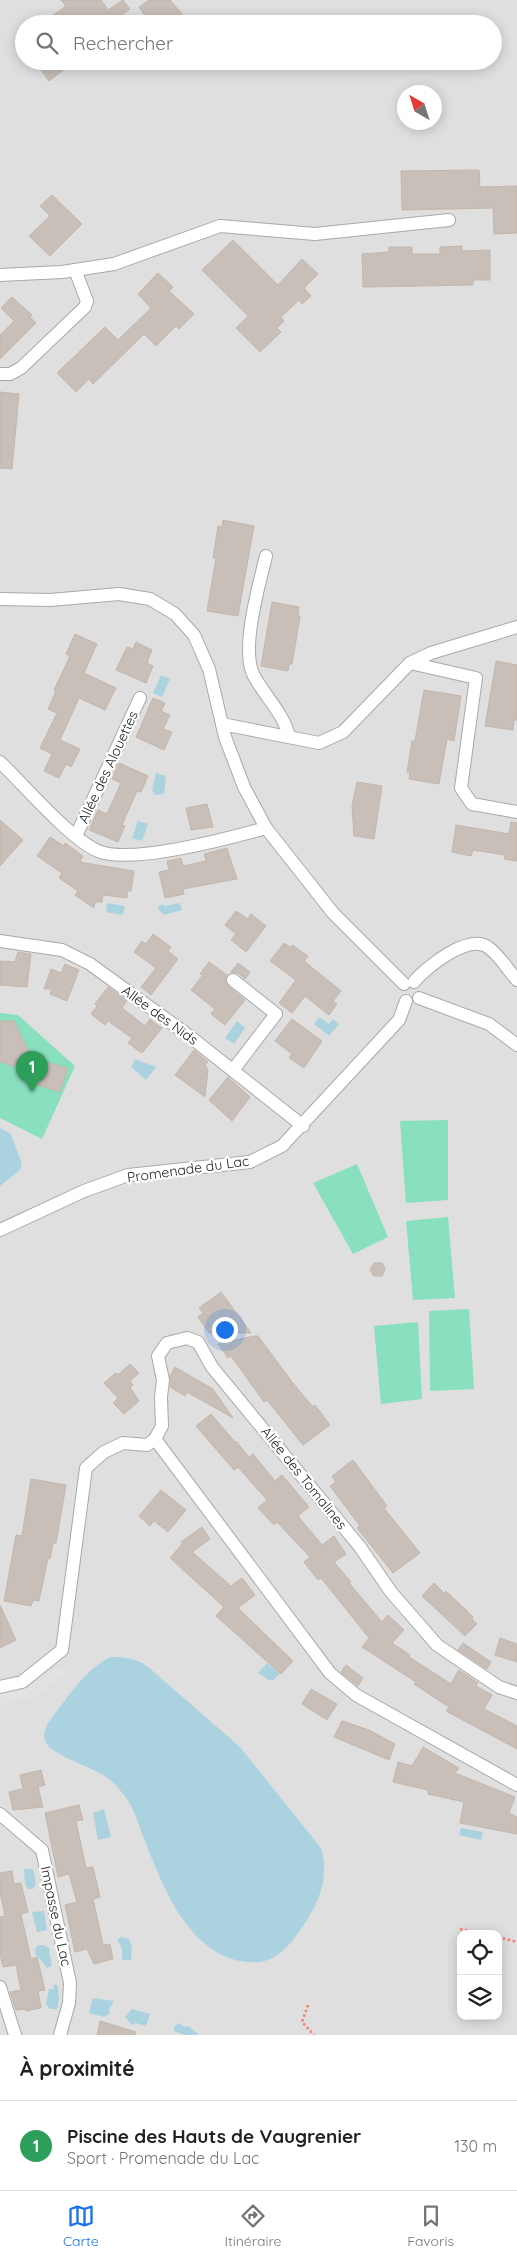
<!DOCTYPE html>
<html lang="fr">
<meta charset="utf-8">
<style>
body{margin:0;font-family:Quicksand,sans-serif;background:#f6f6f6;color:#202124}
.controls{position:absolute;right:15px;bottom:15px;display:grid;overflow:hidden;border-radius:10px;box-shadow:0 2px 12px #0003}
.controls button{width:45px;height:45px;display:grid;place-items:center;padding:0;border:0;border-bottom:1px solid #e0e0e0;background:#fff;color:#202124;font:25px sans-serif}
.compass{position:absolute;left:397px;top:85px;width:45px;height:45px;border-radius:50%;background:#fff;box-shadow:0 2px 12px #0003;rotate:321deg}
.you{position:absolute;left:224px;top:1329px;width:18px;height:18px;margin:-12px;border:4px solid #fff;border-radius:50%;background:#1a73e8;box-shadow:0 0 0 8px #1a73e833}
.badge{display:grid;place-items:center;width:32px;height:32px;border-radius:50%;background:#1a73e8;color:#fff;font-size:16px;font-weight:700}
.pin{position:absolute;translate:-50% -41px;filter:drop-shadow(0 1px 2px #0008)}
.pin::after{content:'';position:absolute;top:26px;width:18px;height:15px;background:inherit;clip-path:polygon(0 0,100% 0,50% 100%)}
.list{margin:0;padding:0;list-style:none}
h2{display:flex;justify-content:space-between;align-items:center;height:65px;margin:0;padding:0 20px;font-size:21px}
h2 small{font-size:16px;font-weight:400;color:#757577}
.list li{display:grid;grid-template-columns:32px 1fr auto;gap:15px;align-items:center;box-sizing:border-box;height:90px;padding:0 20px;border-top:1px solid #e0e0e0}
.list b{display:block;font-size:19px;white-space:nowrap}
.list p{margin:0;font-size:16px;white-space:nowrap;color:#757577}
.list em{font-size:16px;font-style:normal;color:#757577}
.icon{flex:none;width:28px;height:28px;fill:none;stroke:currentColor;stroke-width:2;stroke-linecap:round;stroke-linejoin:round}
.map{position:relative;flex:none;width:517px;height:2035px;overflow:hidden}
.search{position:absolute;background:#fff;box-shadow:0 2px 12px #0003;left:15px;right:15px;top:15px;height:55px;display:flex;align-items:center;gap:12px;box-sizing:border-box;padding:0 18px;border-radius:28px;color:#757577;font-size:19px}
.sheet{height:155px;background:#fff}
nav{display:flex;justify-content:space-around;align-items:center;box-sizing:border-box;height:70px;border-top:1px solid #e0e0e0;background:#fff;font-size:14px;color:#757577}
nav a{display:grid;justify-items:center;gap:2px}
nav .on{color:#1a73e8}
.map>svg:first-child{display:block}
</style>
<div class="map">
<svg width="517" height="2035" viewBox="0 0 517 2035">
<rect width="100%" height="100%" fill="#f2efe9"/>
<path fill="#e0dfdf" fill-rule="evenodd" d="M 0,0 L 517,0 L 517,2035 L 0,2035 ZM 24,24 L 493,24 L 493,61 L 24,61 ZM 404,92 L 434,92 L 434,122 L 404,122 ZM 461,1934 L 498,1934 L 498,2016 L 461,2016 Z"/>
<g fill="#88e0be">
<path d="M 0,1013 L 18,1015 L 75,1066 L 42,1139 L 0,1118 Z"/>
<path d="M 448,1120 L 448,1200 L 406,1203 L 400,1121 Z"/>
<path d="M 357,1164 L 388,1237 L 353,1254 L 313,1183 Z"/>
<path d="M 448,1217 L 455,1298 L 413,1300 L 406,1221 Z"/>
<path d="M 469,1309 L 474,1389 L 430,1391 L 429,1311 Z"/>
<path d="M 418,1322 L 422,1399 L 381,1404 L 374,1326 Z"/>
</g>
<path fill="#e2e2e2" d="M 57,1667 L 67,1672 L 38,1696 L 0,1705 L 0,1694 L 31,1687 Z"/>
<g fill="#aad3df">
<path d="M 161,675 L 170,679 L 162,697 L 153,693 Z"/>
<path d="M 156,773 L 166,776 L 164,794 L 155,795 L 152,790 Z"/>
<path d="M 138,821 L 148,824 L 142,841 L 132,838 Z"/>
<path d="M 107,903 L 125,906 L 123,915 L 106,912 Z"/>
<path d="M 180,903 L 182,910 L 164,915 L 157,908 L 162,904 L 165,906 Z"/>
<path d="M 319,1017 L 329,1024 L 333,1019 L 339,1024 L 329,1036 L 314,1024 Z"/>
<path d="M 237,1021 L 245,1028 L 234,1044 L 225,1038 Z"/>
<path d="M 135,1059 L 156,1067 L 146,1080 L 131,1067 Z"/>
<path d="M 0,1128 L 10,1133 L 22,1163 L 20,1170 L 0,1186 Z"/>
<path d="M 110,1657 C 124,1657 135,1658 147,1666 L 240,1747 L 321,1848 C 330,1877 319,1902 303,1926 C 289,1947 275,1965 247,1962 C 189,1956 163,1887 145,1841 C 139,1827 135,1811 127,1799 C 121,1791 114,1782 106,1777 C 93,1767 50,1755 45,1741 C 41,1729 53,1716 60,1707 C 76,1686 86,1671 110,1657 Z"/>
<path d="M 267,1663 L 280,1674 L 273,1680 L 268,1680 L 258,1673 Z"/>
<path d="M 104,1809 L 111,1837 L 98,1840 L 93,1813 Z"/>
<path d="M 461,1828 L 483,1832 L 481,1840 L 459,1835 Z"/>
<path d="M 24,1869 L 33,1869 L 36,1883 L 33,1889 L 28,1889 L 25,1884 Z"/>
<path d="M 44,1911 L 47,1930 L 37,1932 L 32,1912 Z"/>
<path d="M 122,1937 L 129,1939 L 132,1947 L 131,1960 L 122,1960 L 122,1949 L 117,1939 Z"/>
<path d="M 39,1945 L 44,1945 L 49,1948 L 52,1966 L 47,1968 L 36,1955 L 35,1948 Z"/>
<path d="M 53,1985 L 58,1985 L 59,2000 L 57,2009 L 50,2009 L 46,2004 L 49,1989 L 54,1989 Z"/>
<path d="M 93,1998 L 114,2001 L 109,2010 L 110,2013 L 104,2017 L 89,2013 Z"/>
<path d="M 132,2009 L 150,2014 L 146,2026 L 136,2023 L 132,2025 L 125,2017 Z"/>
<path d="M 179,2023 L 185,2027 L 188,2026 L 197,2033 L 197,2035 L 185,2035 L 174,2031 L 174,2027 Z"/>
</g>
<g fill="#c7bfb8" stroke="#c4b6ab">
<path d="M 61,0 L 101,0 L 108,10 L 123,0 L 130,9 L 110,24 L 41,24 L 66,6 Z"/>
<path d="M 149,0 L 170,0 L 182,14 L 168,24 L 151,24 L 139,7 Z"/>
<path d="M 34,61 L 75,61 L 49,81 Z"/>
<path d="M 479,170 L 480,187 L 517,186 L 517,233 L 494,234 L 493,208 L 402,210 L 401,171 Z"/>
<path d="M 52,195 L 82,224 L 50,256 L 29,236 L 50,216 L 40,206 Z"/>
<path d="M 233,240 L 278,285 L 302,259 L 318,274 L 304,288 L 311,296 L 302,304 L 299,300 L 281,317 L 284,321 L 277,328 L 281,332 L 260,352 L 236,328 L 248,316 L 202,270 Z"/>
<path d="M 462,246 L 462,251 L 490,250 L 490,280 L 473,280 L 473,285 L 363,287 L 362,254 L 389,252 L 389,247 L 412,247 L 412,254 L 440,254 L 440,247 Z"/>
<path d="M 158,273 L 173,287 L 169,291 L 194,314 L 179,329 L 176,326 L 156,346 L 144,334 L 93,384 L 89,379 L 76,392 L 57,373 L 105,327 L 118,340 L 151,308 L 138,294 Z"/>
<path d="M 12,297 L 32,315 L 30,317 L 36,323 L 0,359 L 0,335 L 14,321 L 1,308 Z"/>
<path d="M 0,392 L 19,394 L 12,469 L 0,468 Z"/>
<path d="M 223,520 L 254,526 L 238,616 L 207,611 L 216,558 L 213,558 L 217,533 L 218,526 L 222,527 Z"/>
<path d="M 272,602 L 299,607 L 298,616 L 300,617 L 292,664 L 289,664 L 288,671 L 261,666 Z"/>
<path d="M 75,634 L 97,644 L 84,673 L 116,688 L 105,710 L 79,698 L 60,740 L 80,749 L 71,767 L 66,764 L 59,778 L 44,771 L 52,754 L 40,748 L 57,713 L 48,709 L 56,691 L 54,690 L 70,656 L 66,654 Z"/>
<path d="M 136,642 L 152,650 L 147,663 L 153,666 L 146,683 L 116,670 L 127,647 L 133,649 Z"/>
<path d="M 496,661 L 517,665 L 517,720 L 514,720 L 513,730 L 485,726 Z"/>
<path d="M 424,690 L 461,696 L 454,741 L 447,739 L 439,784 L 409,779 L 410,772 L 407,772 L 412,741 L 415,741 Z"/>
<path d="M 153,698 L 165,703 L 161,711 L 170,715 L 163,729 L 172,732 L 164,750 L 136,737 Z"/>
<path d="M 119,763 L 148,776 L 141,792 L 137,791 L 122,825 L 125,826 L 118,842 L 89,830 L 98,810 L 107,814 L 121,783 L 112,779 Z"/>
<path d="M 357,782 L 382,786 L 374,839 L 354,836 L 352,806 Z"/>
<path d="M 207,804 L 213,827 L 191,830 L 186,808 Z"/>
<path d="M 0,820 L 23,840 L 0,866 Z"/>
<path d="M 511,822 L 517,823 L 517,861 L 504,859 L 505,855 L 473,850 L 471,856 L 452,852 L 456,825 L 509,834 Z"/>
<path d="M 50,837 L 64,846 L 65,843 L 83,856 L 80,862 L 134,871 L 131,891 L 127,891 L 127,898 L 103,895 L 102,902 L 95,902 L 94,908 L 75,895 L 78,891 L 59,878 L 62,873 L 37,856 Z"/>
<path d="M 227,848 L 237,879 L 183,889 L 184,894 L 165,898 L 159,872 L 169,870 L 167,861 L 181,858 L 183,866 L 206,861 L 204,854 Z"/>
<path d="M 236,911 L 248,919 L 251,914 L 266,926 L 246,952 L 231,940 L 236,934 L 225,925 Z"/>
<path d="M 153,934 L 171,947 L 168,951 L 178,959 L 151,995 L 141,987 L 156,968 L 134,952 L 142,941 L 146,944 Z"/>
<path d="M 284,943 L 290,947 L 292,945 L 308,956 L 304,961 L 341,991 L 333,1001 L 337,1004 L 329,1015 L 305,996 L 292,1013 L 279,1003 L 296,980 L 270,961 Z"/>
<path d="M 18,952 L 31,954 L 27,987 L 0,985 L 0,961 L 15,962 Z"/>
<path d="M 209,962 L 227,975 L 225,979 L 228,986 L 245,1000 L 225,1025 L 211,1014 L 215,1009 L 191,990 L 203,975 L 200,974 Z"/>
<path d="M 238,963 L 250,972 L 245,979 L 238,973 L 231,972 Z"/>
<path d="M 65,964 L 79,970 L 67,1001 L 50,994 L 52,989 L 44,989 L 51,969 L 61,973 Z"/>
<path d="M 108,987 L 127,1001 L 122,1008 L 145,1026 L 150,1019 L 162,1028 L 142,1053 L 128,1043 L 132,1038 L 108,1021 L 105,1025 L 91,1014 L 97,1006 L 95,1004 Z"/>
<path d="M 292,1019 L 322,1041 L 304,1068 L 289,1058 L 292,1054 L 275,1041 Z"/>
<path d="M 0,1021 L 14,1021 L 28,1050 L 45,1056 L 41,1067 L 46,1062 L 68,1068 L 60,1092 L 28,1082 L 32,1072 L 0,1062 Z"/>
<path d="M 194,1050 L 208,1062 L 205,1065 L 208,1070 L 205,1097 L 175,1075 Z"/>
<path d="M 228,1077 L 250,1097 L 232,1121 L 209,1100 Z"/>
<path d="M 374,1263 L 382,1263 L 385,1269 L 382,1276 L 374,1276 L 370,1270 Z"/>
<path d="M 221,1292 L 251,1333 L 209,1333 L 198,1317 L 203,1313 L 199,1308 Z"/>
<path d="M 254,1336 L 258,1336 L 292,1382 L 313,1407 L 315,1405 L 330,1425 L 303,1445 L 267,1400 L 264,1402 L 231,1356 L 228,1358 L 218,1344 Z"/>
<path d="M 130,1364 L 139,1373 L 130,1381 L 133,1385 L 130,1387 L 139,1401 L 124,1414 L 113,1403 L 118,1398 L 104,1383 L 116,1373 L 118,1375 Z"/>
<path d="M 175,1367 L 213,1389 L 233,1418 L 187,1392 L 185,1396 L 170,1387 L 170,1376 Z"/>
<path d="M 211,1414 L 235,1442 L 236,1441 L 249,1457 L 253,1454 L 275,1481 L 282,1475 L 309,1507 L 298,1516 L 322,1545 L 334,1536 L 346,1554 L 334,1562 L 351,1582 L 349,1583 L 382,1622 L 388,1615 L 404,1630 L 392,1643 L 410,1655 L 409,1657 L 414,1660 L 451,1684 L 459,1670 L 478,1683 L 476,1686 L 492,1695 L 484,1709 L 517,1726 L 517,1749 L 446,1711 L 449,1707 L 414,1684 L 416,1682 L 362,1647 L 369,1638 L 321,1578 L 318,1580 L 304,1562 L 310,1557 L 277,1522 L 274,1525 L 258,1508 L 267,1500 L 238,1467 L 234,1470 L 196,1426 Z"/>
<path d="M 353,1460 L 387,1506 L 384,1508 L 420,1553 L 393,1573 L 357,1528 L 360,1526 L 330,1486 L 336,1482 L 332,1476 Z"/>
<path d="M 31,1479 L 66,1485 L 56,1543 L 53,1543 L 50,1559 L 48,1558 L 39,1601 L 33,1600 L 31,1606 L 4,1601 L 16,1535 L 22,1536 Z"/>
<path d="M 161,1490 L 186,1510 L 168,1532 L 154,1521 L 150,1526 L 139,1516 Z"/>
<path d="M 202,1527 L 210,1539 L 192,1552 L 231,1586 L 242,1578 L 255,1595 L 238,1608 L 293,1661 L 281,1674 L 216,1616 L 224,1607 L 170,1558 L 183,1543 L 181,1542 Z"/>
<path d="M 434,1583 L 444,1593 L 446,1591 L 473,1617 L 472,1619 L 477,1624 L 465,1636 L 422,1596 Z"/>
<path d="M 0,1605 L 16,1640 L 0,1648 Z"/>
<path d="M 500,1638 L 517,1644 L 517,1662 L 495,1655 Z"/>
<path d="M 463,1643 L 491,1662 L 487,1669 L 458,1650 Z"/>
<path d="M 346,1665 L 363,1678 L 358,1686 L 341,1672 Z"/>
<path d="M 311,1689 L 337,1704 L 327,1720 L 302,1704 Z"/>
<path d="M 342,1721 L 369,1730 L 395,1744 L 389,1760 L 334,1737 Z"/>
<path d="M 423,1747 L 459,1768 L 455,1773 L 515,1797 L 509,1813 L 517,1817 L 517,1834 L 460,1823 L 464,1802 L 428,1794 L 428,1790 L 393,1782 L 398,1762 L 412,1766 Z"/>
<path d="M 41,1770 L 45,1785 L 38,1787 L 43,1807 L 13,1810 L 9,1792 L 23,1789 L 20,1775 Z"/>
<path d="M 79,1805 L 83,1820 L 76,1821 L 86,1868 L 93,1867 L 100,1897 L 93,1899 L 100,1930 L 103,1945 L 110,1944 L 113,1959 L 94,1964 L 87,1949 L 75,1952 L 65,1905 L 77,1902 L 69,1874 L 58,1877 L 45,1813 Z"/>
<path d="M 12,1871 L 14,1884 L 21,1883 L 28,1912 L 21,1914 L 31,1959 L 37,1957 L 45,1990 L 38,1991 L 41,2008 L 26,2011 L 26,2009 L 16,2010 L 10,1992 L 21,1990 L 16,1965 L 3,1967 L 0,1954 L 0,1917 L 5,1916 L 0,1893 L 0,1873 Z"/>
<path d="M 100,2021 L 136,2032 L 135,2035 L 97,2035 Z"/>
</g>
<g fill="none" stroke-linecap="round" stroke-linejoin="round">
<g stroke="#a9a9a9" stroke-width="14">
<g id="minor">
<path d="M 0,275 L 62,272 L 114,264 L 220,226 L 315,234 L 449,220"/>
<path d="M 0,374 L 10,374 L 21,368 L 85,307 L 87,301 L 75,270"/>
<path d="M 266,556 C 259,585 241,647 253,674 C 264,696 284,713 289,737"/>
<path d="M 0,599 L 50,600 L 119,594 L 150,599 L 175,614 L 194,635 L 209,669 L 225,737 L 244,787 L 266,828 L 333,913 L 404,984"/>
<path d="M 410,663 L 476,678 L 461,788 L 472,804 L 517,812"/>
<path d="M 222,724 L 319,743 L 343,732 L 410,663 L 431,653 L 517,627"/>
<path d="M 0,762 C 24,785 70,839 98,851 C 131,865 230,838 266,828"/>
<path d="M 76,836 L 140,698"/>
<path d="M 0,941 L 62,950 L 90,964 L 188,1035 L 303,1126"/>
<path d="M 233,980 L 276,1014 L 233,1070"/>
<path d="M 414,982 C 426,967 470,932 489,948 C 500,956 508,970 517,980"/>
<path d="M 419,998 L 489,1024 L 517,1045"/>
<path d="M 0,1230 L 84,1191 L 128,1175 L 250,1162 L 282,1146 L 399,1020 L 406,1001"/>
<path d="M 155,1439 L 330,1673 L 356,1695 L 517,1785"/>
<path d="M 0,1687 L 22,1682 L 62,1650 L 86,1468 L 104,1452 L 123,1443 L 147,1445 L 155,1439 L 162,1426 L 161,1397 L 163,1380 L 158,1356 L 167,1343 L 187,1338 L 198,1342 L 212,1367 L 360,1547 L 391,1592 L 437,1645 L 499,1687 L 517,1693"/>
<path d="M 0,1814 L 42,1850 L 70,1983 L 69,2003 L 60,2035"/>
<path d="M 0,1987 L 15,2035"/>
</g>
</g>
<g stroke="#fa8072" stroke-width="2.5" stroke-dasharray="2.5 2.5" stroke-linecap="butt">
<path d="M 460,1929 L 483,1934"/>
<path d="M 498,1937 L 517,1942"/>
<path d="M 308,2005 L 302,2022 L 314,2035"/>
</g>
<use href="#minor" stroke="#fff" stroke-width="12"/>
</g>
<g text-anchor="middle" stroke-width="4.5" stroke-linejoin="round" paint-order="stroke">
<g font-size="14" fill="#222" stroke="#fff">
<text transform="translate(108 767) rotate(-65)" y="5">Allée des Alouettes</text>
<text transform="translate(160 1015) rotate(36)" y="5">Allée des Nids</text>
<text transform="translate(188 1169) rotate(-8)" y="5">Promenade du Lac</text>
<text transform="translate(304 1478) rotate(51)" y="5">Allée des Tomalines</text>
<text transform="translate(56 1916) rotate(78)" y="5">Impasse du Lac</text>
</g>
</g>
</svg>
<div class="controls">
<button><svg class="icon" aria-label="locate" viewBox="0 0 24 24"><circle cx="12" cy="12" r="6"/><path d="M12 2v4M12 18v4M2 12h4M18 12h4"/></svg></button>
<button><svg class="icon" aria-label="layers" viewBox="0 0 24 24"><path d="M12 4l9 5-9 5-9-5zM3 14l9 5 9-5"/></svg></button>
</div>
<svg class="compass" viewBox="-18 -18 36 36"><path d="M0-13l5 13h-10z" fill="#e53935"/><path d="M0 13l5-13h-10z" fill="#757577"/></svg>
<div class="you"></div>
<div class="pin badge" style="left:32px;top:1092px;background:#2e9e5b">1</div>
<div class="search"><svg class="icon" aria-label="search" viewBox="0 0 24 24"><circle cx="10" cy="10" r="6"/><path d="M15 15l6 6"/></svg>Rechercher</div>
</div>
<section class="sheet">
<h2>À proximité<small></small></h2>
<ul class="list">
<li><span class="badge" style="background:#2e9e5b">1</span><div><b>Piscine des Hauts de Vaugrenier</b><p>Sport · Promenade du Lac</p></div><em>130 m</em></li>
</ul>
</section>
<nav>
<a class="on"><svg class="icon" aria-label="map" viewBox="0 0 24 24"><path d="M3 6l6-2 6 2 6-2v14l-6 2-6-2-6 2zM9 4v14M15 6v14"/></svg>Carte</a>
<a><svg class="icon" aria-label="directions" viewBox="0 0 24 24"><path d="M12 3l9 9-9 9-9-9zM9 14v-3h6M13 9l2 2-2 2"/></svg>Itinéraire</a>
<a><svg class="icon" aria-label="saved" viewBox="0 0 24 24"><path d="M7 4h10v16l-5-4-5 4z"/></svg>Favoris</a>
</nav>
